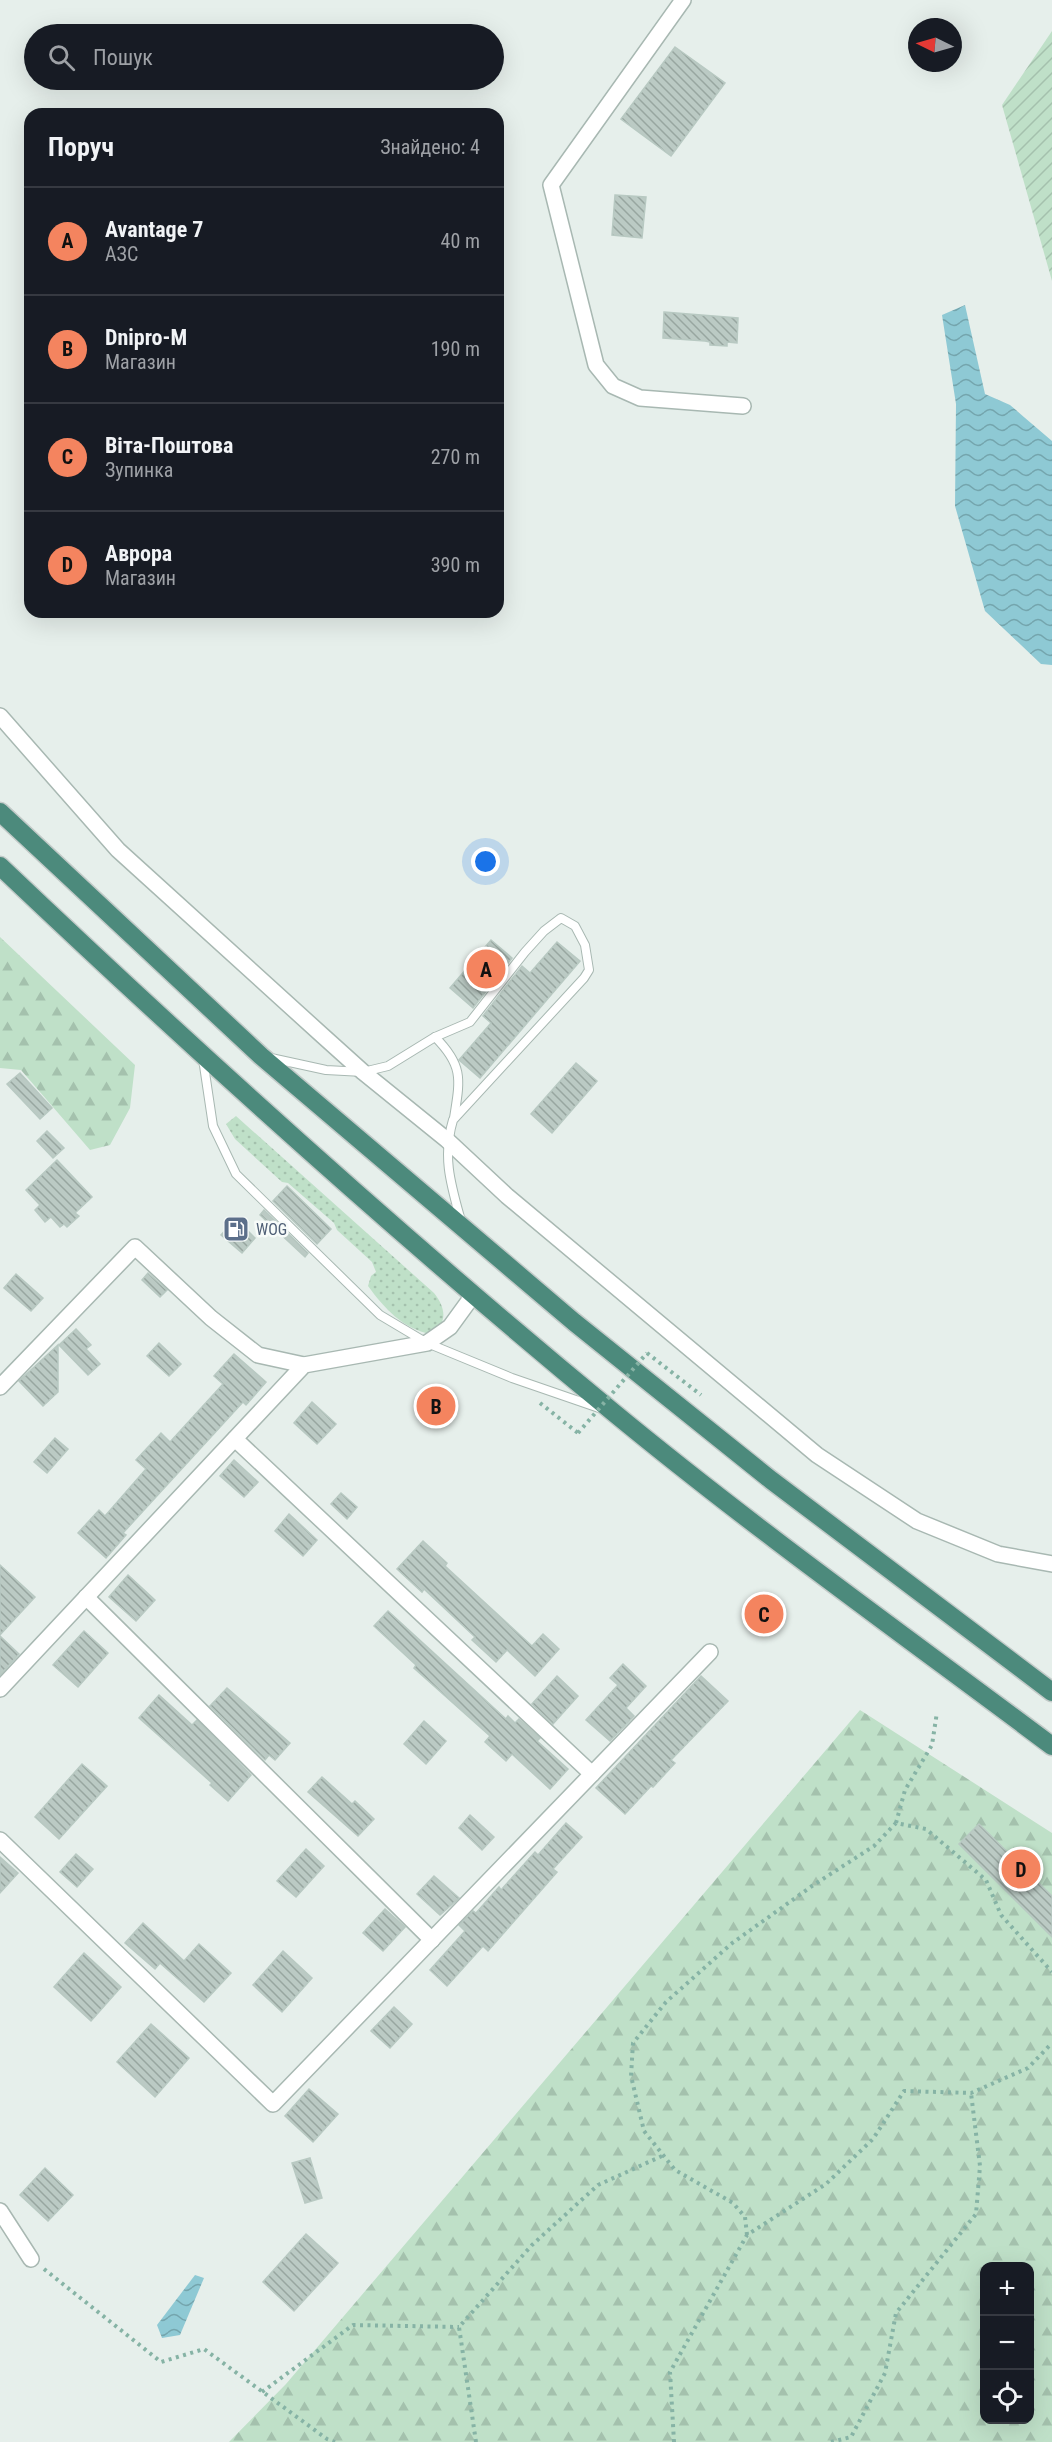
<!DOCTYPE html>
<html lang="uk">
<meta charset="utf-8">
<style>
body{margin:0;font-family:"Roboto Condensed",sans-serif;background:#20242c;color:#f1f3f6}
.controls{position:absolute;right:18px;bottom:18px;display:grid;overflow:hidden;border-radius:12px;box-shadow:0 6px 24px #0002}
.controls button{width:54px;height:54px;display:grid;place-items:center;padding:0;border:0;border-bottom:2px solid #363941;background:#171b24;color:#f1f3f6;font:30px sans-serif}
.compass{position:absolute;left:908px;top:18px;width:54px;height:54px;border-radius:50%;background:#171b24;box-shadow:0 6px 24px #0002;rotate:275deg}
.you{position:absolute;left:486px;top:862px;width:21px;height:21px;margin:-15px;border:4px solid #fff;border-radius:50%;background:#1a73e8;box-shadow:0 0 0 9px #1a73e833}
.badge{display:grid;place-items:center;width:39px;height:39px;border-radius:50%;background:#f4845f;color:#111;font-size:20px;font-weight:700}
.pin{position:absolute;translate:-50% -50%;border:3px solid #fff;box-shadow:0 2px 6px #0006}
.list{margin:0;padding:0;list-style:none}
h2{display:flex;justify-content:space-between;align-items:center;height:78px;margin:0;padding:0 24px;font-size:26px}
h2 small{font-size:20px;font-weight:400;color:#9ea1a6}
.list li{display:grid;grid-template-columns:39px 1fr auto;gap:18px;align-items:center;box-sizing:border-box;height:108px;padding:0 24px;border-top:2px solid #363941}
.list b{display:block;font-size:22px;white-space:nowrap}
.list p{margin:0;font-size:20px;white-space:nowrap;color:#9ea1a6}
.list em{font-size:20px;font-style:normal;color:#9ea1a6}
.icon{flex:none;width:33px;height:33px;fill:none;stroke:currentColor;stroke-width:2;stroke-linecap:round;stroke-linejoin:round}
.map{position:relative;flex:none;width:1052px;height:2442px;overflow:hidden}
.search{position:absolute;background:#171b24;box-shadow:0 6px 24px #0002;left:24px;top:24px;width:480px;height:66px;display:flex;align-items:center;gap:15px;box-sizing:border-box;padding:0 21px;border-radius:33px;color:#9ea1a6;font-size:22px}
.panel{position:absolute;background:#171b24;box-shadow:0 6px 24px #0002;left:24px;top:108px;width:480px;height:510px;border-radius:18px}
.map>svg:first-child{display:block}
</style>
<div class="map">
<svg width="1052" height="2442" viewBox="0 0 1052 2442">
<defs>
<pattern id="grass-dots" width="8" height="8" patternUnits="userSpaceOnUse" patternTransform="scale(1.5)"><rect width="8" height="8" fill="#bfe0c8"/><path d="M2 2h.1M6 6h.1" fill="none" stroke="#a4c1ad" stroke-width="1.8" stroke-linecap="round"/></pattern>
<pattern id="forest-firs" width="22" height="20" patternUnits="userSpaceOnUse" patternTransform="scale(1.5)"><rect width="22" height="20" fill="#bfe0c8"/><path d="M5 1l3.5 6h-7zM16 11l3.5 6h-7z" fill="#a4c1ad"/></pattern>
<pattern id="garden-furrows" width="10" height="10" patternUnits="userSpaceOnUse" patternTransform="scale(1.5)"><rect width="10" height="10" fill="#bfe0c8"/><path d="M-1 1l2-2M0 10L10 0M9 11l2-2" fill="none" stroke="#a4c1ad"/></pattern>
<pattern id="water-waves" width="16" height="10" patternUnits="userSpaceOnUse" patternTransform="scale(1.5)"><rect width="16" height="10" fill="#8ec9d4"/><path d="M0 5q4-4 8 0t8 0" fill="none" stroke="#74a5ad"/></pattern>
<pattern id="building-back-hatch" width="6" height="6" patternUnits="userSpaceOnUse" patternTransform="scale(1.5)"><rect width="6" height="6" fill="#bbcac4"/><path d="M-1 5l2 2M0 0l6 6M5-1l2 2" fill="none" stroke="#98a6a0"/></pattern>
</defs>
<rect width="100%" height="100%" fill="#e6efeb"/>
<path fill="url(#grass-dots)" d="M 236,1116 L 434,1293 C 446,1308 448,1323 431,1334 C 403,1329 384,1308 368,1286 L 371,1276 L 376,1272 L 372,1262 L 337,1230 L 334,1223 L 288,1183 L 282,1182 L 235,1139 L 226,1124 Z"/>
<g fill="url(#forest-firs)" fill-rule="evenodd">
<path d="M 0,937 L 135,1065 L 130,1108 L 110,1145 L 90,1150 L 21,1070 L 0,1068 Z"/>
<path d="M 860,1710 L 1052,1833 L 1052,2442 L 229,2442 L 286,2384 ZM 984,2266 L 1030,2266 L 1030,2420 L 984,2420 Z"/>
</g>
<path fill="url(#garden-furrows)" d="M 1052,31 L 1052,281 L 1002,105 Z"/>
<g fill="url(#water-waves)">
<path d="M 965,305 L 985,394 L 1010,405 L 1052,441 L 1052,665 L 1041,664 L 985,611 L 955,506 L 956,404 L 942,315 Z"/>
<path d="M 195,2275 L 204,2278 L 180,2335 L 162,2338 L 157,2325 Z"/>
</g>
<g fill="url(#building-back-hatch)" stroke="#b8c9c2" stroke-width="1.5">
<path d="M 675,47 L 725,83 L 671,156 L 621,119 Z"/>
<path d="M 615,195 L 646,197 L 642,238 L 612,235 Z"/>
<path d="M 664,312 L 738,318 L 737,343 L 727,342 L 727,346 L 710,345 L 710,342 L 705,341 L 663,338 Z"/>
<path d="M 491,940 L 512,958 L 473,1008 L 450,988 Z"/>
<path d="M 557,942 L 580,961 L 480,1078 L 459,1060 L 491,1023 L 483,1016 L 522,966 L 530,973 Z"/>
<path d="M 576,1063 L 597,1081 L 552,1133 L 531,1114 Z"/>
<path d="M 20,1073 L 52,1108 L 40,1119 L 7,1084 Z"/>
<path d="M 47,1131 L 64,1148 L 53,1158 L 37,1141 Z"/>
<path d="M 57,1160 L 92,1197 L 75,1213 L 79,1216 L 67,1227 L 64,1224 L 60,1227 L 51,1217 L 45,1222 L 35,1210 L 40,1205 L 26,1190 Z"/>
<path d="M 287,1186 L 331,1229 L 317,1244 L 273,1201 Z"/>
<path d="M 264,1210 L 308,1253 L 305,1257 L 260,1215 Z"/>
<path d="M 236,1219 L 255,1238 L 242,1253 L 221,1235 Z"/>
<path d="M 148,1273 L 167,1290 L 160,1297 L 142,1280 Z"/>
<path d="M 16,1274 L 43,1298 L 31,1311 L 4,1288 Z"/>
<path d="M 76,1329 L 91,1345 L 86,1349 L 100,1364 L 88,1375 L 59,1345 Z"/>
<path d="M 159,1343 L 181,1364 L 169,1376 L 147,1356 Z"/>
<path d="M 58,1345 L 58,1392 L 43,1406 L 19,1381 Z"/>
<path d="M 234,1354 L 266,1382 L 246,1405 L 243,1402 L 166,1486 L 123,1533 L 126,1535 L 106,1558 L 78,1533 L 99,1510 L 105,1516 L 146,1469 L 136,1460 L 161,1433 L 170,1442 L 223,1384 L 214,1376 Z"/>
<path d="M 312,1402 L 336,1424 L 317,1444 L 294,1423 Z"/>
<path d="M 55,1438 L 68,1449 L 47,1473 L 34,1462 Z"/>
<path d="M 234,1460 L 258,1482 L 244,1497 L 220,1476 Z"/>
<path d="M 341,1493 L 357,1507 L 347,1519 L 331,1504 Z"/>
<path d="M 289,1514 L 317,1540 L 303,1556 L 275,1531 Z"/>
<path d="M 423,1541 L 447,1563 L 445,1566 L 532,1646 L 543,1634 L 559,1649 L 535,1676 L 507,1650 L 496,1662 L 472,1640 L 475,1637 L 424,1589 L 422,1592 L 397,1569 Z"/>
<path d="M 0,1565 L 35,1597 L 0,1635 Z"/>
<path d="M 128,1575 L 155,1600 L 136,1621 L 109,1597 Z"/>
<path d="M 388,1611 L 506,1719 L 508,1716 L 515,1723 L 519,1719 L 540,1738 L 537,1741 L 568,1769 L 550,1789 L 512,1754 L 506,1761 L 485,1742 L 490,1736 L 414,1668 L 416,1665 L 374,1626 Z"/>
<path d="M 84,1631 L 108,1653 L 78,1687 L 53,1665 Z"/>
<path d="M 0,1636 L 19,1654 L 0,1675 Z"/>
<path d="M 623,1664 L 646,1686 L 626,1708 L 634,1716 L 610,1741 L 586,1720 L 618,1685 L 610,1678 Z"/>
<path d="M 557,1676 L 578,1696 L 553,1724 L 532,1704 Z"/>
<path d="M 701,1676 L 728,1701 L 671,1760 L 675,1763 L 653,1787 L 651,1786 L 625,1814 L 596,1788 Z"/>
<path d="M 227,1688 L 290,1743 L 275,1760 L 269,1755 L 265,1760 L 210,1706 Z"/>
<path d="M 159,1695 L 192,1725 L 197,1720 L 251,1775 L 228,1801 L 210,1785 L 212,1783 L 139,1718 Z"/>
<path d="M 424,1721 L 446,1741 L 426,1764 L 404,1744 Z"/>
<path d="M 82,1764 L 107,1786 L 59,1839 L 35,1817 Z"/>
<path d="M 322,1777 L 352,1804 L 355,1801 L 374,1819 L 358,1836 L 308,1792 Z"/>
<path d="M 470,1815 L 494,1837 L 482,1850 L 459,1828 Z"/>
<path d="M 566,1823 L 582,1837 L 553,1869 L 557,1872 L 488,1951 L 483,1946 L 447,1986 L 430,1970 L 465,1931 L 459,1925 L 473,1911 L 476,1913 L 499,1887 L 501,1890 L 535,1852 L 538,1855 Z"/>
<path d="M 979,1824 L 1052,1896 L 1052,1937 L 959,1844 Z"/>
<path d="M 306,1849 L 324,1866 L 296,1897 L 277,1881 Z"/>
<path d="M 76,1854 L 93,1869 L 77,1887 L 60,1872 Z"/>
<path d="M 0,1857 L 18,1873 L 0,1893 Z"/>
<path d="M 434,1876 L 459,1898 L 440,1915 L 417,1894 Z"/>
<path d="M 385,1909 L 405,1927 L 383,1951 L 363,1933 Z"/>
<path d="M 143,1923 L 184,1961 L 199,1944 L 231,1973 L 204,2002 L 160,1963 L 155,1969 L 125,1943 Z"/>
<path d="M 283,1951 L 312,1978 L 282,2012 L 253,1985 Z"/>
<path d="M 84,1953 L 121,1987 L 91,2021 L 54,1987 Z"/>
<path d="M 394,2007 L 412,2024 L 390,2048 L 371,2031 Z"/>
<path d="M 151,2024 L 189,2058 L 155,2097 L 117,2062 Z"/>
<path d="M 309,2089 L 338,2114 L 313,2142 L 285,2116 Z"/>
<path d="M 310,2158 L 322,2198 L 305,2203 L 292,2163 Z"/>
<path d="M 45,2168 L 73,2195 L 48,2221 L 20,2195 Z"/>
<path d="M 306,2234 L 338,2263 L 294,2311 L 263,2282 Z"/>
</g>
<g fill="none" stroke-linecap="round" stroke-linejoin="round">
<g stroke="#a8b8b2" stroke-width="10">
<g id="service">
<path d="M 435,1037 C 464,1066 460,1080 454,1118"/>
<path d="M 271,1058 L 326,1070 L 363,1072 L 388,1066 L 435,1037 L 470,1022 L 525,952 L 544,931 L 561,918 L 575,926 L 585,945 L 589,970 L 584,978 L 453,1120 C 442,1157 451,1185 461,1221"/>
<path d="M 203,1059 L 213,1126 L 236,1174 L 380,1315 L 427,1343 L 512,1378 L 599,1408"/>
</g>
</g>
<g stroke="#a8b8b2" stroke-width="18">
<g id="minor">
<path d="M 683,0 L 551,185 L 596,365 L 613,386 L 640,398 L 743,406"/>
<path d="M 0,716 L 118,850 L 323,1036 L 363,1072 L 447,1140 L 507,1196 L 817,1455 L 917,1521 L 998,1554 L 1052,1564"/>
<path d="M 0,1387 L 135,1247 L 211,1318 L 258,1355 L 304,1365"/>
<path d="M 235,1439 L 592,1774"/>
<path d="M 86,1597 L 432,1940"/>
<path d="M 0,1689 L 304,1365 L 427,1343 L 450,1327 L 474,1294"/>
<path d="M 0,1840 L 273,2104 L 710,1652"/>
<path d="M 0,2211 L 31,2259"/>
</g>
</g>
<g stroke="#c2cac8" stroke-width="21">
<g id="trunk">
<path d="M 0,812 L 261,1056 L 574,1322 L 771,1480 L 1052,1692"/>
<path d="M 0,866 C 198,1054 402,1238 613,1412 C 755,1529 905,1636 1052,1746"/>
</g>
</g>
<g stroke="#86b3a5" stroke-width="4" stroke-dasharray="3 4.5" stroke-linecap="butt">
<path d="M 647,1353 L 701,1395"/>
<path d="M 540,1403 L 578,1433"/>
<path d="M 896,1823 L 905,1790 L 932,1745 L 937,1712"/>
<path d="M 747,2235 L 745,2217 L 733,2203 L 675,2170 L 644,2131 L 631,2076 L 633,2043 L 666,2002 L 731,1944 L 812,1886 L 874,1846 L 896,1823 L 926,1829 L 986,1880 L 1001,1915 L 1052,1972"/>
<path d="M 44,2269 L 161,2362 L 204,2349 L 327,2439 L 335,2442"/>
<path d="M 262,2392 L 353,2325 L 459,2327"/>
<path d="M 476,2442 L 459,2327 L 532,2245 L 598,2185 L 662,2156"/>
<path d="M 674,2442 L 670,2372 L 747,2235 L 826,2184 L 873,2139 L 904,2091 L 971,2093 L 1028,2068 L 1052,2043"/>
<path d="M 831,2442 L 851,2437 L 885,2373 L 896,2313 L 976,2214 L 980,2166 L 971,2093"/>
</g>
<use href="#service" stroke="#fff" stroke-width="8"/>
<use href="#minor" stroke="#fff" stroke-width="15"/>
<use href="#trunk" stroke="#4c8a7c" stroke-width="18"/>
<path stroke="#86b3a5" stroke-width="4" stroke-dasharray="3 4.5" stroke-linecap="butt" d="M 578,1433 L 647,1353"/>
</g>
<defs>
<g id="fuel-square" transform="scale(1.35)"><rect x="-9" y="-9" width="18" height="18" rx="4" fill="#5c6f8a" stroke="#f7fbf9"/><path d="M-5.5-6h7V0h2V4h1.3V-2.5L3-4.5l.8-.8L6-3V5H2.5V1h-1V6h-7ZM-4.2-4.7v3.2H.2V-4.7Z" fill="#fff"/></g>
</defs>
<g fill-rule="evenodd">
<use href="#fuel-square" x="236" y="1229"/>
</g>
<g text-anchor="middle" stroke-width="5" stroke-linejoin="round" paint-order="stroke">
<g font-size="16" fill="#4e5e75" stroke="#f7fbf9" text-anchor="start">
<text x="256" y="1235">WOG</text>
</g>
</g>
</svg>
<div class="controls">
<button>+</button>
<button>−</button>
<button><svg class="icon" aria-label="locate" viewBox="0 0 24 24"><circle cx="12" cy="12" r="6"/><path d="M12 2v4M12 18v4M2 12h4M18 12h4"/></svg></button>
</div>
<svg class="compass" viewBox="-18 -18 36 36"><path d="M0-13l5 13h-10z" fill="#e53935"/><path d="M0 13l5-13h-10z" fill="#9ea1a6"/></svg>
<div class="you"></div>
<div class="pin badge" style="left:486px;top:969px">A</div>
<div class="pin badge" style="left:436px;top:1406px">B</div>
<div class="pin badge" style="left:764px;top:1614px">C</div>
<div class="pin badge" style="left:1021px;top:1869px">D</div>
<div class="search"><svg class="icon" aria-label="search" viewBox="0 0 24 24"><circle cx="10" cy="10" r="6"/><path d="M15 15l6 6"/></svg>Пошук</div>
<section class="panel">
<h2>Поруч<small>Знайдено: 4</small></h2>
<ul class="list">
<li><span class="badge">A</span><div><b>Avantage 7</b><p>АЗС</p></div><em>40 m</em></li>
<li><span class="badge">B</span><div><b>Dnipro-M</b><p>Магазин</p></div><em>190 m</em></li>
<li><span class="badge">C</span><div><b>Віта-Поштова</b><p>Зупинка</p></div><em>270 m</em></li>
<li><span class="badge">D</span><div><b>Аврора</b><p>Магазин</p></div><em>390 m</em></li>
</ul>
</section>
</div>
